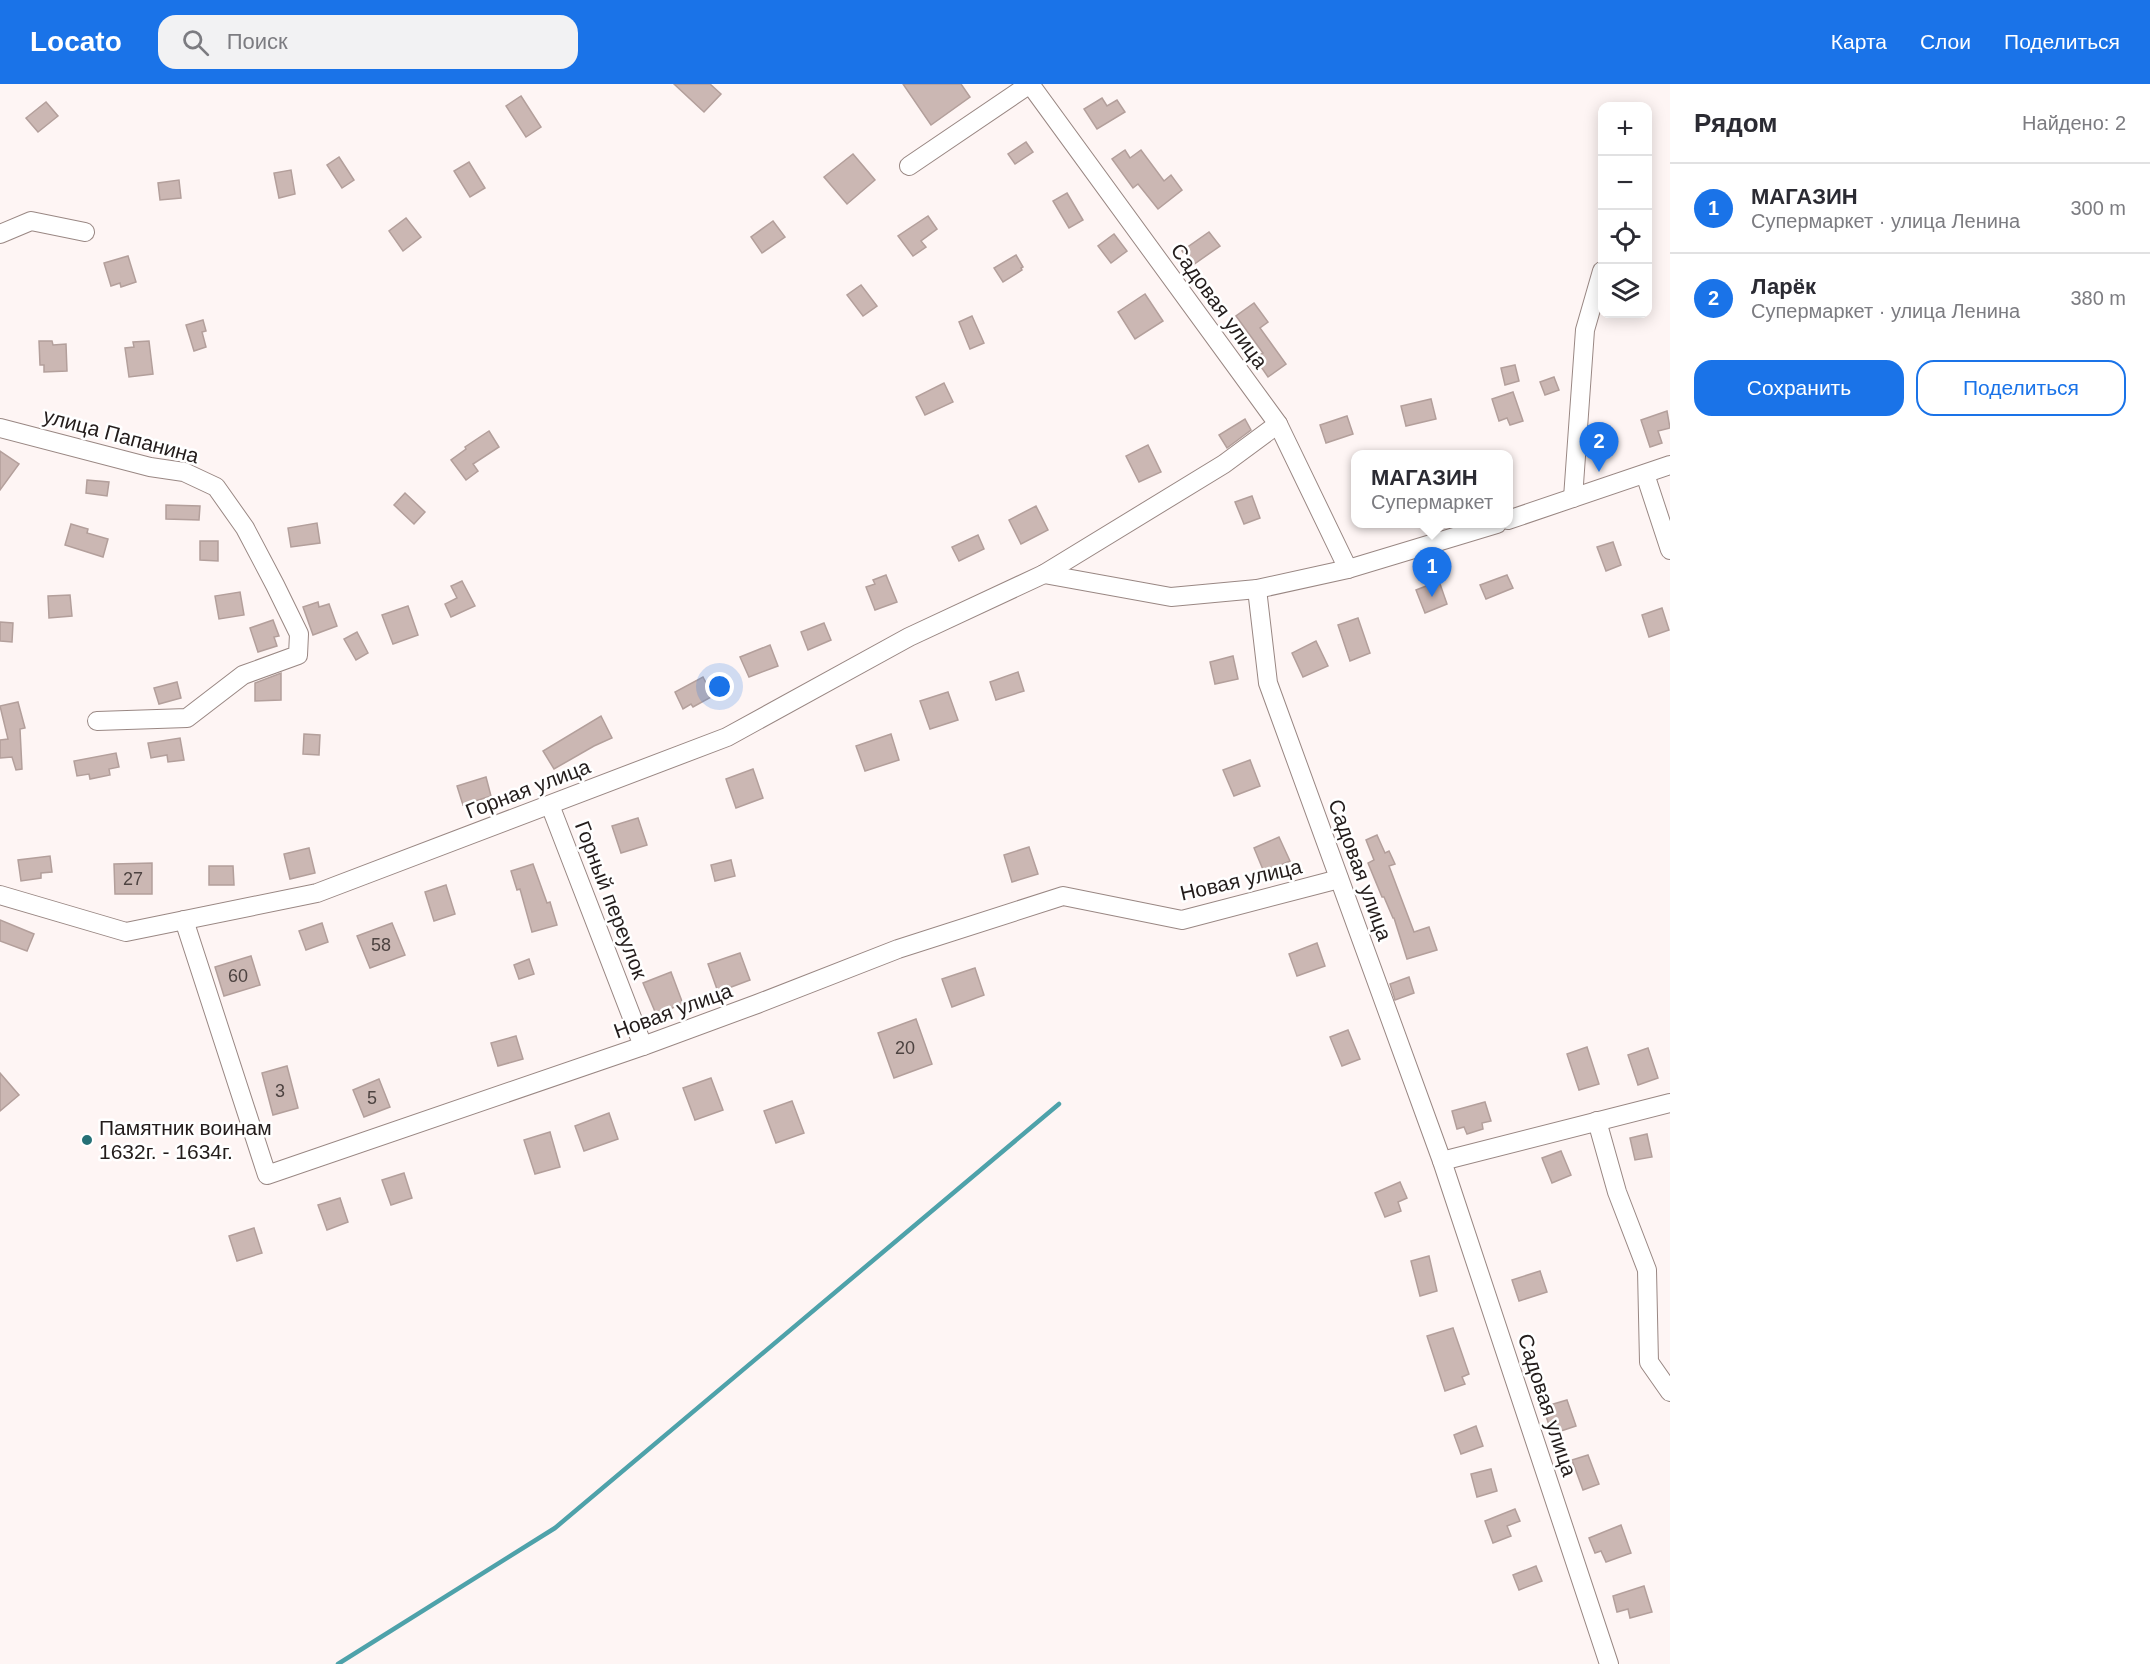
<!DOCTYPE html>
<html lang="ru">
<meta charset="utf-8">
<style>
body{margin:0;font-family:Helvetica,sans-serif;background:#f2f2f3;color:#2b2b33}
.controls{position:absolute;right:18px;top:18px;display:grid;overflow:hidden;border-radius:12px;box-shadow:0 3px 15px #0003}
.controls button{width:54px;height:54px;display:grid;place-items:center;padding:0;border:0;border-bottom:2px solid #e1e1e2;background:#fff;color:#2b2b33;font:30px sans-serif}
.you{position:absolute;left:720px;top:603px;width:21px;height:21px;margin:-15px;border:4px solid #fff;border-radius:50%;background:#1a73e8;box-shadow:0 0 0 9px #1a73e833}
.badge{display:grid;place-items:center;width:39px;height:39px;border-radius:50%;background:#1a73e8;color:#fff;font-size:20px;font-weight:700}
.pin{position:absolute;translate:-50% -50px;filter:drop-shadow(0 2px 3px #0008)}
.pin::after{content:'';position:absolute;top:32px;width:21px;height:18px;background:inherit;clip-path:polygon(0 0,100% 0,50% 100%)}
.popup{position:absolute;left:1351px;top:366px;width:162px;height:78px;box-sizing:border-box;display:grid;place-content:center;border-radius:12px;background:#fff;filter:drop-shadow(0 2px 4px #0005);font-size:20px;white-space:nowrap;color:#7c7c81}
.popup b{font-size:22px;color:#2b2b33}
.popup::after{content:'';position:absolute;left:50%;top:100%;margin-left:-12px;border:12px solid transparent;border-top-color:#fff}
.list{margin:0;padding:0;list-style:none}
h2{display:flex;justify-content:space-between;align-items:center;height:78px;margin:0;padding:0 24px;font-size:26px}
h2 small{font-size:20px;font-weight:400;color:#7c7c81}
.list li{display:grid;grid-template-columns:39px 1fr auto;gap:18px;align-items:center;box-sizing:border-box;height:90px;padding:0 24px;border-top:2px solid #e1e1e2}
.list b{display:block;font-size:22px;white-space:nowrap}
.list p{margin:0;font-size:20px;white-space:nowrap;color:#7c7c81}
.list em{font-size:20px;font-style:normal;color:#7c7c81}
.actions{display:flex;gap:12px;padding:18px 24px}
.actions a{flex:1;padding:14px 0;border:2px solid #1a73e8;border-radius:18px;text-align:center;font-size:21px;color:#1a73e8}
.actions .main{background:#1a73e8;color:#fff}
.icon{flex:none;width:33px;height:33px;fill:none;stroke:currentColor;stroke-width:2;stroke-linecap:round;stroke-linejoin:round}
.map{position:relative;flex:none;width:1670px;height:1580px;overflow:hidden}
header{display:flex;align-items:center;gap:36px;box-sizing:border-box;height:84px;padding:0 30px;background:#1a73e8;color:#fff}
header strong{font-size:28px}
nav{display:flex;gap:33px;margin-inline-start:auto;font-size:21px}
.search{width:420px;height:54px;background:#f2f2f3;display:flex;align-items:center;gap:15px;box-sizing:border-box;padding:0 21px;border-radius:18px;color:#7c7c81;font-size:22px}
main{display:flex}
aside{flex:1;background:#fff}
.map>svg:first-child{display:block}
</style>
<header>
<strong>Locato</strong>
<div class="search"><svg class="icon" aria-label="search" viewBox="0 0 24 24"><circle cx="10" cy="10" r="6"/><path d="M15 15l6 6"/></svg>Поиск</div>
<nav><a>Карта</a><a>Слои</a><a>Поделиться</a></nav>
</header>
<main>
<div class="map">
<svg width="1670" height="1580" viewBox="0 0 1670 1580">
<rect width="100%" height="100%" fill="#fef5f4"/>
<g fill="none" stroke-linecap="round" stroke-linejoin="round">
<path stroke="#4ea2aa" stroke-width="4.5" d="M 338,1580 L 555,1444 L 1059,1020"/>
</g>
<g fill="#cbb7b3" stroke="#b39f9b" stroke-width="1.5">
<path d="M 674,0 L 710,0 L 721,10 L 704,28 Z"/>
<path d="M 903,0 L 961,0 L 970,13 L 931,41 Z"/>
<path d="M 521,12 L 541,43 L 526,53 L 506,22 Z"/>
<path d="M 1102,14 L 1107,22 L 1117,16 L 1125,28 L 1097,45 L 1084,25 Z"/>
<path d="M 46,18 L 58,32 L 38,48 L 26,34 Z"/>
<path d="M 1026,58 L 1033,68 L 1015,80 L 1008,70 Z"/>
<path d="M 1125,66 L 1130,74 L 1141,66 L 1164,97 L 1171,91 L 1182,106 L 1158,125 L 1138,100 L 1133,104 L 1112,75 Z"/>
<path d="M 853,70 L 875,96 L 847,120 L 824,93 Z"/>
<path d="M 339,73 L 354,96 L 342,104 L 327,81 Z"/>
<path d="M 469,78 L 485,104 L 470,113 L 454,87 Z"/>
<path d="M 291,86 L 295,110 L 279,114 L 274,89 Z"/>
<path d="M 179,96 L 181,114 L 160,116 L 158,99 Z"/>
<path d="M 1067,109 L 1083,136 L 1069,144 L 1053,117 Z"/>
<path d="M 928,132 L 937,145 L 921,157 L 926,163 L 913,172 L 898,152 Z"/>
<path d="M 406,134 L 421,153 L 403,167 L 389,147 Z"/>
<path d="M 773,137 L 785,153 L 762,169 L 751,153 Z"/>
<path d="M 1209,148 L 1220,162 L 1193,181 L 1182,167 Z"/>
<path d="M 1114,150 L 1127,167 L 1111,179 L 1098,162 Z"/>
<path d="M 1016,171 L 1023,183 L 1021,184 L 1022,186 L 1003,198 L 994,184 Z"/>
<path d="M 128,172 L 136,198 L 121,203 L 120,199 L 111,202 L 104,179 Z"/>
<path d="M 861,201 L 877,222 L 863,232 L 847,211 Z"/>
<path d="M 1145,210 L 1163,237 L 1135,255 L 1118,228 Z"/>
<path d="M 1254,219 L 1268,238 L 1260,244 L 1286,280 L 1268,293 L 1255,274 L 1263,269 L 1236,232 Z"/>
<path d="M 972,232 L 984,259 L 970,265 L 959,238 Z"/>
<path d="M 203,236 L 206,247 L 202,248 L 206,263 L 194,267 L 186,241 Z"/>
<path d="M 39,257 L 52,257 L 53,261 L 66,260 L 67,287 L 44,288 L 44,281 L 40,281 Z"/>
<path d="M 149,257 L 153,290 L 129,293 L 125,264 L 134,263 L 133,258 Z"/>
<path d="M 1515,281 L 1519,297 L 1505,301 L 1501,284 Z"/>
<path d="M 1554,293 L 1559,306 L 1545,311 L 1540,298 Z"/>
<path d="M 944,299 L 953,318 L 925,331 L 916,313 Z"/>
<path d="M 1513,308 L 1523,337 L 1510,341 L 1507,334 L 1499,337 L 1492,315 Z"/>
<path d="M 1431,315 L 1436,335 L 1406,342 L 1401,322 Z"/>
<path d="M 1667,327 L 1670,344 L 1658,347 L 1662,359 L 1650,363 L 1641,336 Z"/>
<path d="M 1347,332 L 1353,350 L 1326,359 L 1320,341 Z"/>
<path d="M 1245,335 L 1251,346 L 1227,364 L 1219,351 Z"/>
<path d="M 489,347 L 499,363 L 473,380 L 478,387 L 466,396 L 451,376 L 466,365 L 465,363 Z"/>
<path d="M 1148,361 L 1161,388 L 1139,398 L 1126,372 Z"/>
<path d="M 0,367 L 19,380 L 0,406 Z"/>
<path d="M 87,396 L 109,398 L 107,412 L 86,409 Z"/>
<path d="M 405,409 L 425,428 L 414,440 L 394,421 Z"/>
<path d="M 1252,412 L 1260,434 L 1244,440 L 1235,418 Z"/>
<path d="M 166,421 L 200,422 L 199,436 L 166,435 Z"/>
<path d="M 1036,422 L 1048,446 L 1021,460 L 1009,436 Z"/>
<path d="M 317,439 L 320,459 L 291,463 L 288,444 Z"/>
<path d="M 71,440 L 88,445 L 87,449 L 108,455 L 103,473 L 65,461 Z"/>
<path d="M 978,451 L 984,465 L 959,477 L 952,463 Z"/>
<path d="M 200,457 L 218,457 L 218,477 L 200,476 Z"/>
<path d="M 1613,458 L 1621,481 L 1606,487 L 1597,463 Z"/>
<path d="M 886,491 L 897,518 L 875,526 L 866,503 L 875,500 L 873,496 Z"/>
<path d="M 1507,491 L 1513,504 L 1486,515 L 1480,501 Z"/>
<path d="M 462,497 L 475,522 L 451,533 L 445,520 L 457,514 L 451,502 Z"/>
<path d="M 1439,497 L 1447,520 L 1425,529 L 1416,506 Z"/>
<path d="M 240,508 L 244,531 L 219,535 L 215,512 Z"/>
<path d="M 70,511 L 72,532 L 49,534 L 48,512 Z"/>
<path d="M 318,518 L 319,523 L 329,520 L 337,542 L 313,551 L 303,523 Z"/>
<path d="M 408,522 L 418,551 L 393,560 L 382,531 Z"/>
<path d="M 1662,524 L 1669,546 L 1649,553 L 1642,531 Z"/>
<path d="M 1358,534 L 1370,569 L 1350,577 L 1338,541 Z"/>
<path d="M 273,536 L 279,552 L 274,553 L 277,562 L 258,568 L 250,544 Z"/>
<path d="M 0,538 L 13,539 L 12,558 L 0,557 Z"/>
<path d="M 824,539 L 831,556 L 808,566 L 801,548 Z"/>
<path d="M 357,548 L 368,569 L 356,576 L 344,555 Z"/>
<path d="M 1316,557 L 1328,582 L 1303,593 L 1292,569 Z"/>
<path d="M 770,561 L 778,582 L 749,593 L 740,573 Z"/>
<path d="M 1233,572 L 1238,595 L 1215,600 L 1210,578 Z"/>
<path d="M 1018,588 L 1024,607 L 996,616 L 990,598 Z"/>
<path d="M 281,589 L 281,616 L 255,617 L 255,599 Z"/>
<path d="M 703,593 L 713,612 L 693,623 L 691,620 L 683,625 L 675,608 Z"/>
<path d="M 177,598 L 181,614 L 159,620 L 154,604 Z"/>
<path d="M 948,608 L 958,636 L 930,645 L 920,617 Z"/>
<path d="M 18,618 L 25,644 L 20,645 L 22,685 L 16,686 L 12,673 L 0,674 L 0,656 L 8,655 L 0,622 Z"/>
<path d="M 601,632 L 612,654 L 594,662 L 554,685 L 543,667 Z"/>
<path d="M 304,650 L 320,651 L 319,671 L 303,670 Z"/>
<path d="M 891,650 L 899,676 L 865,687 L 856,662 Z"/>
<path d="M 180,654 L 184,676 L 168,678 L 167,671 L 151,674 L 148,659 Z"/>
<path d="M 116,669 L 119,683 L 109,685 L 110,691 L 90,695 L 89,690 L 77,692 L 74,677 Z"/>
<path d="M 1250,676 L 1260,702 L 1234,712 L 1223,686 Z"/>
<path d="M 753,685 L 763,714 L 736,724 L 726,695 Z"/>
<path d="M 486,693 L 491,712 L 463,721 L 457,702 Z"/>
<path d="M 638,734 L 647,761 L 621,769 L 612,742 Z"/>
<path d="M 1377,751 L 1385,769 L 1389,767 L 1395,780 L 1389,782 L 1414,848 L 1429,843 L 1437,866 L 1407,875 L 1394,834 L 1393,834 L 1384,813 L 1382,813 L 1368,779 L 1374,776 L 1366,756 Z"/>
<path d="M 1279,753 L 1290,777 L 1264,788 L 1254,764 Z"/>
<path d="M 1029,763 L 1038,790 L 1012,798 L 1004,771 Z"/>
<path d="M 309,764 L 315,789 L 290,795 L 284,770 Z"/>
<path d="M 50,772 L 52,788 L 41,789 L 41,794 L 21,797 L 18,776 Z"/>
<path d="M 731,776 L 735,792 L 715,797 L 711,781 Z"/>
<path d="M 152,779 L 152,810 L 115,810 L 114,780 Z"/>
<path d="M 533,780 L 547,819 L 550,818 L 557,841 L 532,848 L 520,805 L 517,806 L 511,787 Z"/>
<path d="M 209,782 L 233,782 L 234,801 L 209,801 Z"/>
<path d="M 446,801 L 455,830 L 434,837 L 425,808 Z"/>
<path d="M 0,836 L 34,850 L 27,867 L 0,857 Z"/>
<path d="M 322,839 L 328,858 L 306,866 L 299,847 Z"/>
<path d="M 392,839 L 405,871 L 370,884 L 357,852 Z"/>
<path d="M 1317,859 L 1325,882 L 1297,892 L 1289,870 Z"/>
<path d="M 740,869 L 750,896 L 718,908 L 708,880 Z"/>
<path d="M 251,872 L 260,901 L 224,912 L 215,883 Z"/>
<path d="M 529,875 L 534,890 L 519,895 L 514,881 Z"/>
<path d="M 975,884 L 984,911 L 952,923 L 942,895 Z"/>
<path d="M 671,888 L 683,920 L 656,930 L 643,899 Z"/>
<path d="M 1409,893 L 1414,909 L 1395,916 L 1390,900 Z"/>
<path d="M 916,935 L 932,980 L 894,994 L 878,949 Z"/>
<path d="M 1348,946 L 1360,975 L 1342,982 L 1330,953 Z"/>
<path d="M 516,952 L 523,975 L 498,982 L 491,959 Z"/>
<path d="M 1587,963 L 1599,1000 L 1579,1006 L 1567,970 Z"/>
<path d="M 1648,964 L 1658,994 L 1638,1001 L 1628,971 Z"/>
<path d="M 287,982 L 298,1024 L 273,1031 L 262,989 Z"/>
<path d="M 0,989 L 19,1011 L 0,1027 Z"/>
<path d="M 711,994 L 723,1026 L 695,1036 L 683,1004 Z"/>
<path d="M 379,995 L 390,1023 L 364,1033 L 353,1006 Z"/>
<path d="M 792,1017 L 804,1049 L 776,1059 L 764,1027 Z"/>
<path d="M 1485,1018 L 1491,1037 L 1482,1039 L 1483,1045 L 1467,1050 L 1464,1043 L 1457,1045 L 1452,1027 Z"/>
<path d="M 609,1029 L 618,1055 L 584,1067 L 575,1042 Z"/>
<path d="M 550,1048 L 560,1083 L 535,1090 L 524,1056 Z"/>
<path d="M 1647,1050 L 1652,1073 L 1635,1076 L 1630,1054 Z"/>
<path d="M 1561,1067 L 1571,1091 L 1552,1099 L 1542,1074 Z"/>
<path d="M 404,1089 L 412,1114 L 391,1121 L 382,1096 Z"/>
<path d="M 1400,1098 L 1407,1114 L 1398,1118 L 1401,1127 L 1385,1133 L 1375,1109 Z"/>
<path d="M 340,1114 L 348,1138 L 327,1146 L 318,1121 Z"/>
<path d="M 254,1144 L 262,1169 L 237,1177 L 229,1152 Z"/>
<path d="M 1429,1172 L 1437,1207 L 1420,1212 L 1411,1177 Z"/>
<path d="M 1540,1187 L 1547,1208 L 1519,1217 L 1512,1196 Z"/>
<path d="M 1453,1244 L 1469,1290 L 1462,1293 L 1465,1300 L 1445,1307 L 1427,1252 Z"/>
<path d="M 1567,1316 L 1576,1342 L 1552,1350 L 1543,1323 Z"/>
<path d="M 1476,1342 L 1483,1362 L 1461,1370 L 1454,1351 Z"/>
<path d="M 1588,1371 L 1599,1400 L 1583,1406 L 1572,1376 Z"/>
<path d="M 1491,1385 L 1497,1407 L 1477,1413 L 1471,1390 Z"/>
<path d="M 1515,1425 L 1520,1437 L 1507,1442 L 1511,1452 L 1493,1459 L 1485,1437 Z"/>
<path d="M 1621,1441 L 1631,1469 L 1606,1478 L 1601,1467 L 1595,1469 L 1589,1454 Z"/>
<path d="M 1536,1482 L 1542,1497 L 1519,1506 L 1513,1491 Z"/>
<path d="M 1644,1502 L 1652,1528 L 1630,1534 L 1628,1525 L 1617,1528 L 1613,1512 Z"/>
</g>
<g fill="none" stroke-linecap="round" stroke-linejoin="round">
<g stroke="#998783" stroke-width="20">
<g id="minor">
<path d="M 1030,0 L 1278,340 L 1348,485"/>
<path d="M 909,82 L 1030,0"/>
<path d="M 0,150 L 31,137 L 85,148"/>
<path d="M 0,344 L 150,383 L 184,388 L 216,403 L 245,444 L 275,501 L 299,550 L 298,571 L 243,591 L 187,634 L 97,637"/>
<path d="M 1645,390 L 1670,466"/>
<path d="M 1573,414 L 1585,246 L 1602,187"/>
<path d="M 1508,436 L 1670,381"/>
<path d="M 1044,490 L 1171,513 L 1257,505 L 1348,485 L 1497,440"/>
<path d="M 1257,505 L 1268,599 L 1442,1077 L 1609,1580"/>
<path d="M 550,721 L 643,962"/>
<path d="M 0,811 L 126,848 L 317,809 L 727,653 L 909,553 L 1044,490 L 1224,380 L 1278,340"/>
<path d="M 184,836 L 267,1091 L 643,962 L 757,920 L 898,865 L 1063,812 L 1182,836 L 1339,795"/>
<path d="M 1597,1037 L 1617,1108 L 1647,1186 L 1649,1278 L 1670,1308"/>
<path d="M 1442,1077 L 1670,1019"/>
</g>
</g>
<use href="#minor" stroke="#fff" stroke-width="18"/>
</g>
<circle fill="#257076" stroke="#fff" stroke-width="2" cx="87" cy="1056" r="6"/>
<g text-anchor="middle" stroke-width="5" stroke-linejoin="round" paint-order="stroke">
<g font-size="18" fill="#4d4341">
<text x="133" y="801">27</text>
<text x="381" y="867">58</text>
<text x="238" y="898">60</text>
<text x="905" y="970">20</text>
<text x="280" y="1013">3</text>
<text x="372" y="1020">5</text>
</g>
<g font-size="21" fill="#231c1b" stroke="#fff">
<text transform="translate(1219 222) rotate(54)" y="7">Садовая улица</text>
<text transform="translate(121 352) rotate(15)" y="7">улица Папанина</text>
<text transform="translate(528 705) rotate(-21)" y="7">Горная улица</text>
<text transform="translate(1360 786) rotate(70)" y="7">Садовая улица</text>
<text transform="translate(1241 796) rotate(-13)" y="7">Новая улица</text>
<text transform="translate(611 816) rotate(69)" y="7">Горный переулок</text>
<text transform="translate(673 927) rotate(-20)" y="7">Новая улица</text>
<text transform="translate(1547 1321) rotate(72)" y="7">Садовая улица</text>
</g>
<g font-size="21" fill="#231c1b" stroke="#fff" text-anchor="start">
<text x="99" y="1051">Памятник воинам<tspan x="99" dy="24">1632г. - 1634г.</tspan></text>
</g>
</g>
</svg>
<div class="controls">
<button>+</button>
<button>−</button>
<button><svg class="icon" aria-label="locate" viewBox="0 0 24 24"><circle cx="12" cy="12" r="6"/><path d="M12 2v4M12 18v4M2 12h4M18 12h4"/></svg></button>
<button><svg class="icon" aria-label="layers" viewBox="0 0 24 24"><path d="M12 4l9 5-9 5-9-5zM3 14l9 5 9-5"/></svg></button>
</div>
<div class="you"></div>
<div class="pin badge" style="left:1432px;top:513px">1</div>
<div class="popup"><b>МАГАЗИН</b>Супермаркет</div>
<div class="pin badge" style="left:1599px;top:388px">2</div>
</div>
<aside>
<h2>Рядом<small>Найдено: 2</small></h2>
<ul class="list">
<li><span class="badge">1</span><div><b>МАГАЗИН</b><p>Супермаркет · улица Ленина</p></div><em>300 m</em></li>
<li><span class="badge">2</span><div><b>Ларёк</b><p>Супермаркет · улица Ленина</p></div><em>380 m</em></li>
</ul>
<div class="actions"><a class="main">Сохранить</a><a>Поделиться</a></div>
</aside>
</main>
